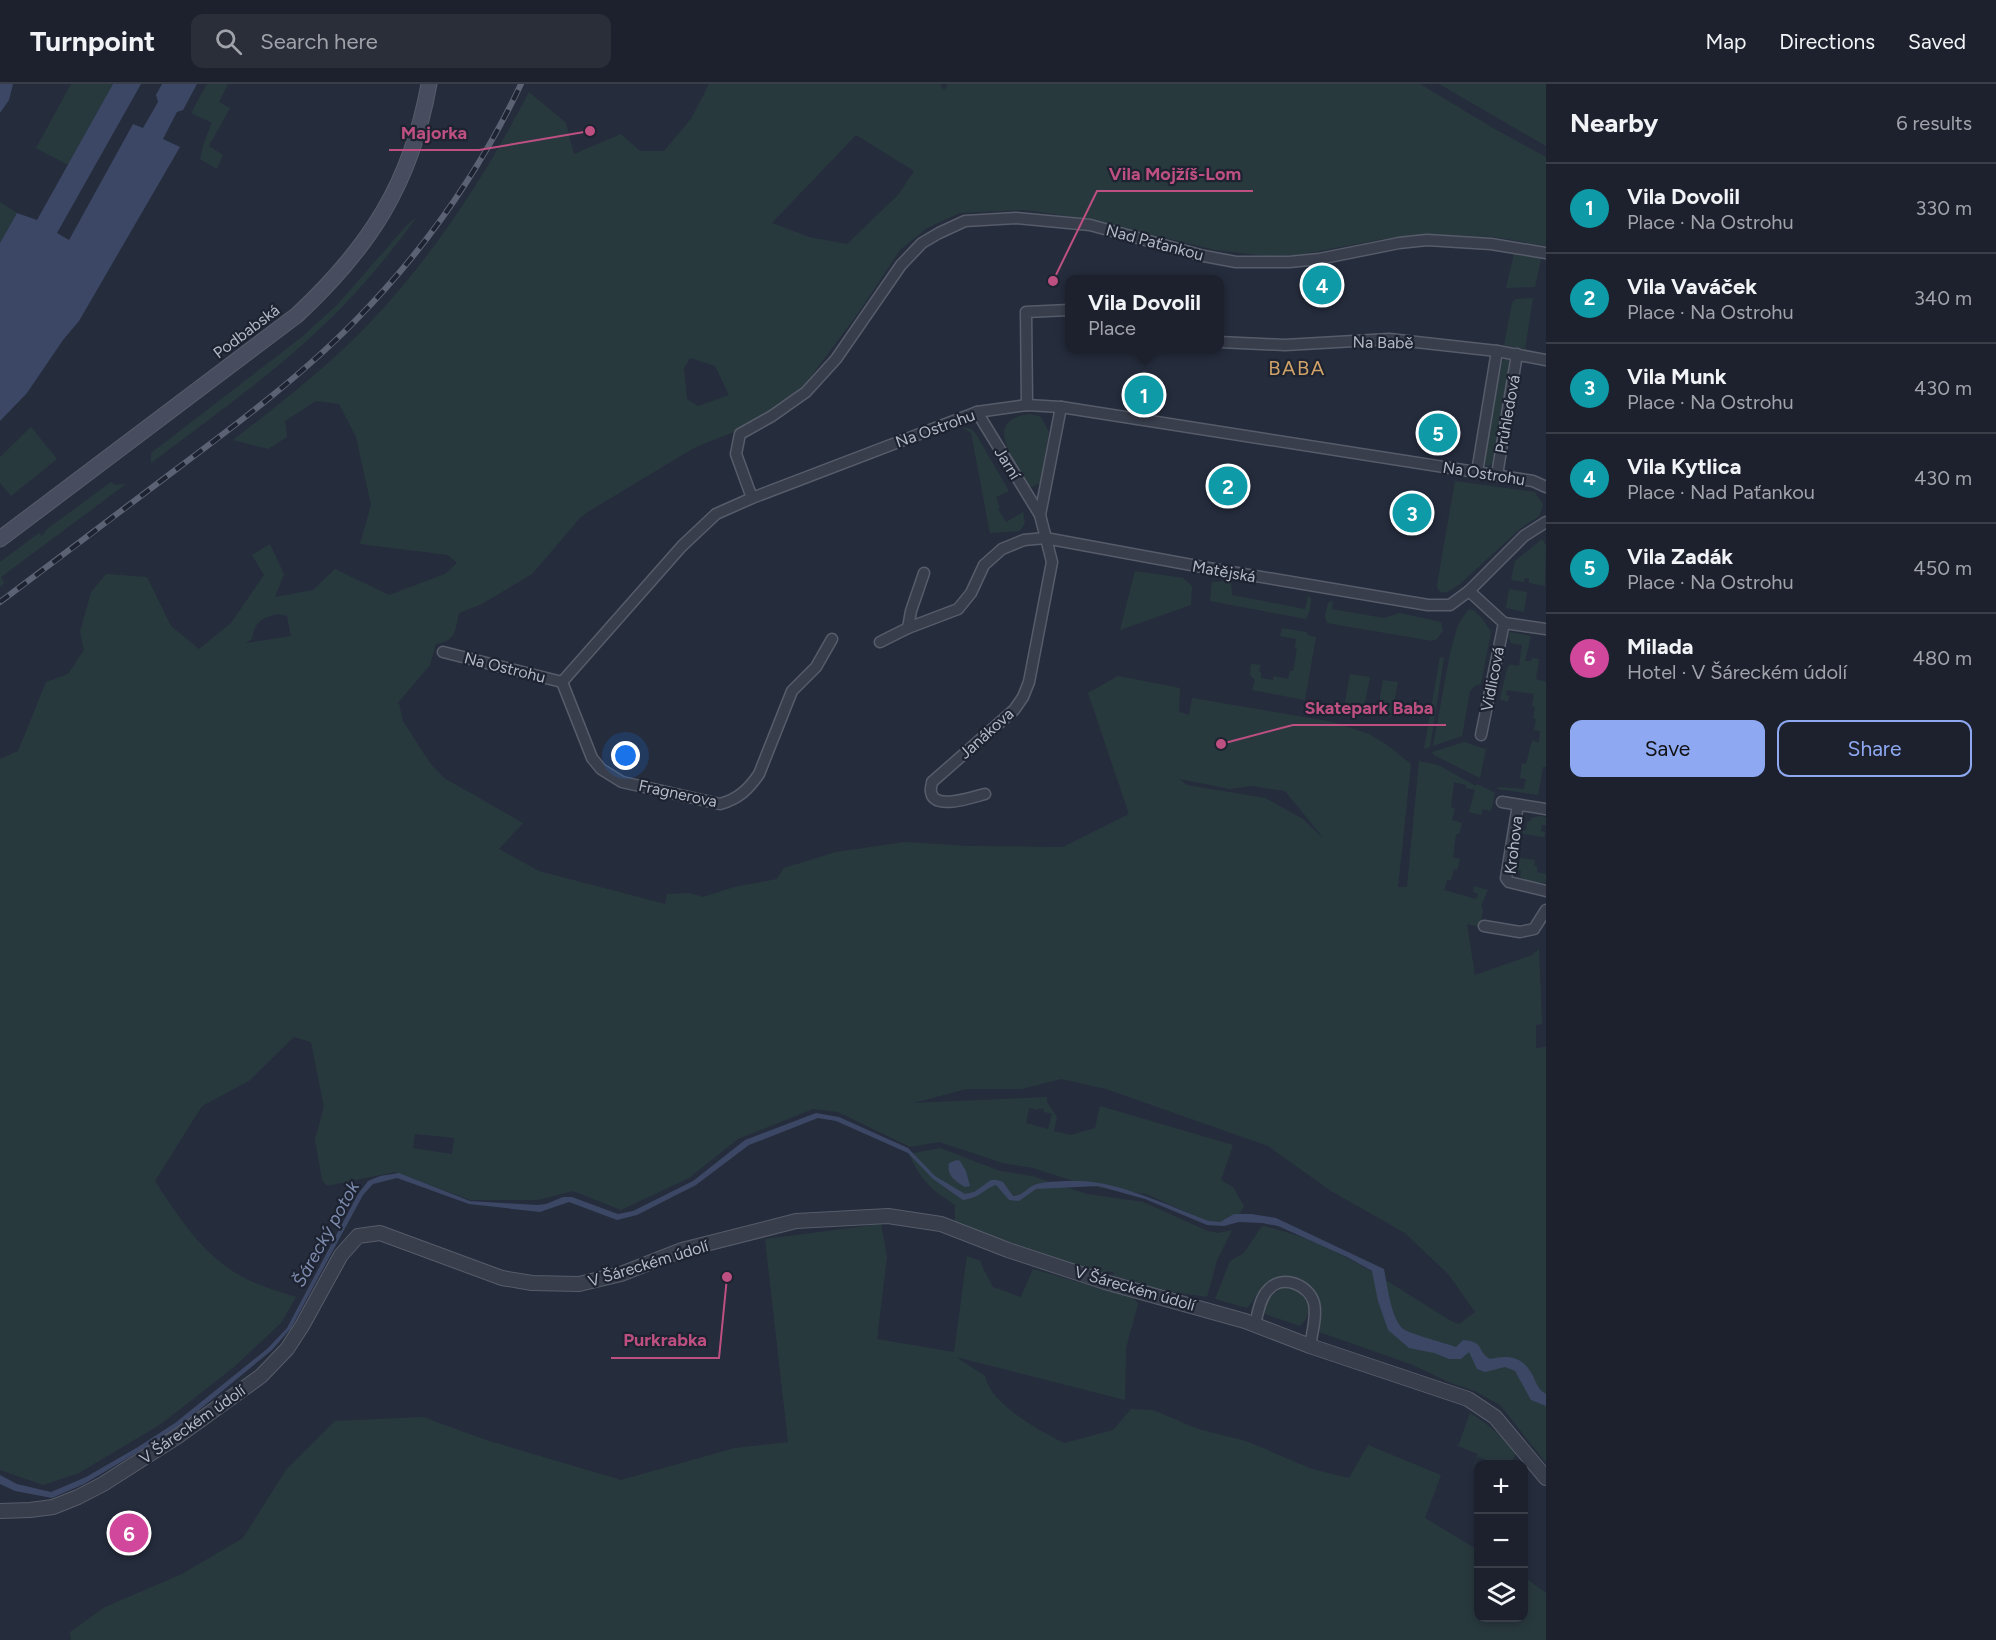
<!DOCTYPE html>
<meta charset="utf-8">
<style>
body{margin:0;font-family:Figtree,sans-serif;background:#292e39;color:#f1f3f6}
.controls{position:absolute;right:18px;bottom:18px;display:grid;overflow:hidden;border-radius:12px;box-shadow:0 3px 9px #0003}
.controls button{width:54px;height:54px;display:grid;place-items:center;padding:0;border:0;border-bottom:2px solid #3a3e49;background:#1c212d;color:#f1f3f6;font:30px sans-serif}
.you{position:absolute;left:626px;top:672px;width:21px;height:21px;margin:-15px;border:4px solid #fff;border-radius:50%;background:#1a73e8;box-shadow:0 0 0 9px #1a73e833}
.badge{display:grid;place-items:center;width:39px;height:39px;border-radius:50%;background:#8ea8f2;color:#fff;font-size:20px;font-weight:700}
.pin{position:absolute;translate:-50% -50%;border:3px solid #fff;box-shadow:0 2px 6px #0006}
.popup{position:absolute;left:1065px;top:191px;width:159px;height:78px;box-sizing:border-box;display:grid;place-content:center;border-radius:12px;background:#1c212d;filter:drop-shadow(0 2px 4px #0005);font-size:20px;white-space:nowrap;color:#a0a3aa}
.popup b{font-size:22px;color:#f1f3f6}
.popup::after{content:'';position:absolute;left:50%;top:100%;margin-left:-12px;border:12px solid transparent;border-top-color:#1c212d}
.list{margin:0;padding:0;list-style:none}
h2{display:flex;justify-content:space-between;align-items:center;height:78px;margin:0;padding:0 24px;font-size:26px}
h2 small{font-size:20px;font-weight:400;color:#a0a3aa}
.list li{display:grid;grid-template-columns:39px 1fr auto;gap:18px;align-items:center;box-sizing:border-box;height:90px;padding:0 24px;border-top:2px solid #3a3e49}
.list b{display:block;font-size:22px;white-space:nowrap}
.list p{margin:0;font-size:20px;white-space:nowrap;color:#a0a3aa}
.list em{font-size:20px;font-style:normal;color:#a0a3aa}
.actions{display:flex;gap:12px;padding:18px 24px}
.actions a{flex:1;padding:14px 0;border:2px solid #8ea8f2;border-radius:12px;text-align:center;font-size:21px;color:#8ea8f2}
.actions .main{background:#8ea8f2;color:#111}
.icon{flex:none;width:33px;height:33px;fill:none;stroke:currentColor;stroke-width:2;stroke-linecap:round;stroke-linejoin:round}
.map{position:relative;flex:none;width:1546px;height:1556px;overflow:hidden}
header{display:flex;align-items:center;gap:36px;box-sizing:border-box;height:84px;padding:0 30px;background:#1c212d;border-bottom:2px solid #3a3e49}
header strong{font-size:28px}
nav{display:flex;gap:33px;margin-inline-start:auto;font-size:21px}
.search{width:420px;height:54px;background:#292e39;display:flex;align-items:center;gap:15px;box-sizing:border-box;padding:0 21px;border-radius:12px;color:#a0a3aa;font-size:22px}
main{display:flex}
aside{flex:1;background:#1c212d}
.map>svg:first-child{display:block}
</style>
<header>
<strong>Turnpoint</strong>
<div class="search"><svg class="icon" aria-label="search" viewBox="0 0 24 24"><circle cx="10" cy="10" r="6"/><path d="M15 15l6 6"/></svg>Search here</div>
<nav><a>Map</a><a>Directions</a><a>Saved</a></nav>
</header>
<main>
<div class="map">
<svg width="1546" height="1556" viewBox="0 0 1546 1556">
<rect width="100%" height="100%" fill="#252c3c"/>
<g fill="#28393e" fill-rule="evenodd">
<path d="M 71,0 L 113,0 L 68,81 L 36,64 Z"/>
<path d="M 207,0 L 228,0 L 219,18 L 230,24 L 209,62 L 223,71 L 217,85 L 200,75 L 204,58 L 212,39 L 191,29 Z"/>
<path d="M 709,0 L 940,0 L 944,6 L 948,0 L 1420,0 L 1493,44 L 1546,73 L 1546,162 L 1494,153 L 1426,150 L 1384,155 L 1298,171 L 1266,172 L 1215,166 L 1092,136 L 1033,127 L 1022,126 L 960,129 L 927,144 L 900,166 L 859,228 L 801,306 L 753,340 L 694,364 L 586,429 L 579,435 L 532,490 L 482,520 L 459,529 C 455,547 456,557 436,560 L 430,581 L 397,620 L 399,619 L 403,637 L 430,679 L 444,694 L 523,739 L 499,765 L 539,787 L 665,820 L 667,810 L 690,809 L 703,813 L 734,803 L 777,795 L 784,784 L 836,768 L 905,758 L 969,762 L 1063,763 L 1129,730 L 1088,609 L 1118,592 L 1180,604 L 1179,628 L 1189,631 L 1192,614 L 1333,638 L 1369,650 L 1387,661 L 1411,680 L 1398,803 L 1407,803 L 1419,677 L 1438,681 L 1476,702 L 1477,700 L 1495,709 L 1491,727 L 1483,725 L 1481,731 L 1469,728 L 1475,706 L 1466,704 L 1466,701 L 1454,698 L 1451,723 L 1455,725 L 1452,736 L 1462,739 L 1459,750 L 1456,750 L 1453,773 L 1460,775 L 1457,786 L 1454,785 L 1451,796 L 1447,796 L 1444,806 L 1476,815 L 1478,810 L 1473,808 L 1474,802 L 1488,806 L 1481,822 L 1483,826 L 1480,843 L 1467,840 L 1475,891 L 1532,871 L 1539,865 L 1542,940 L 1536,941 L 1536,964 L 1546,963 L 1546,1379 L 1500,1321 L 1475,1307 L 1451,1299 L 1410,1280 L 1319,1248 C 1321,1224 1319,1197 1290,1194 C 1284,1193 1278,1193 1272,1196 C 1261,1202 1255,1215 1247,1224 L 1215,1215 L 1230,1177 L 1244,1169 L 1262,1142 C 1334,1156 1392,1202 1453,1238 L 1459,1240 L 1475,1228 L 1449,1191 L 1405,1149 L 1331,1107 L 1268,1062 L 1106,1005 L 1061,995 L 1022,1005 L 966,1005 L 914,1019 L 1047,1013 L 1047,1018 L 1057,1033 L 1054,1047 L 1071,1051 L 1095,1044 L 1100,1022 L 1233,1061 L 1221,1096 L 1233,1103 L 1244,1122 L 1238,1133 L 1213,1140 L 1146,1110 L 1089,1102 L 1033,1084 L 1003,1079 L 939,1058 L 910,1063 L 838,1028 L 813,1025 L 738,1055 L 689,1094 L 621,1126 L 573,1107 L 538,1116 L 470,1116 L 395,1088 L 327,1102 L 322,1096 L 315,1055 L 324,1023 L 311,958 L 294,953 L 249,997 L 202,1022 L 155,1097 C 178,1132 201,1169 239,1191 C 256,1201 277,1207 296,1213 L 281,1239 L 234,1283 L 161,1340 L 79,1389 L 43,1401 L 0,1386 L 0,675 L 18,667 L 46,598 L 68,590 L 84,566 L 80,548 L 91,508 L 106,490 L 147,493 L 171,542 L 199,565 L 231,539 L 264,491 L 252,471 L 270,460 L 284,490 L 275,513 L 313,506 L 335,485 L 389,511 L 445,490 L 457,479 L 448,471 L 360,460 L 371,421 L 356,353 L 339,320 L 316,317 L 285,337 L 287,353 L 268,365 L 233,356 C 278,321 325,285 365,244 C 433,173 484,94 529,8 L 566,39 L 574,70 L 621,50 L 640,67 L 664,67 L 691,35 ZM 856,51 L 914,87 L 899,110 L 847,160 L 809,153 L 772,139 ZM 690,274 L 715,282 L 729,311 L 698,322 L 687,315 L 684,284 ZM 278,530 L 287,532 L 291,552 L 246,559 L 252,555 C 255,537 261,534 278,530 ZM 1180,695 L 1230,705 L 1251,702 L 1285,707 L 1324,755 L 1303,735 L 1265,714 L 1187,701 ZM 1029,1024 L 1038,1026 L 1039,1024 L 1044,1025 L 1044,1028 L 1052,1030 L 1048,1045 L 1026,1039 ZM 415,1050 L 454,1054 L 452,1070 L 413,1064 Z"/>
<path d="M 1439,0 L 1546,0 L 1546,62 Z"/>
<path d="M 0,118 L 17,129 L 0,159 Z"/>
<path d="M 417,133 C 394,164 370,194 343,222 C 286,281 216,330 151,379 L 151,369 L 303,252 L 338,220 L 406,142 Z"/>
<path d="M 1514,170 L 1541,175 L 1535,203 L 1506,204 Z"/>
<path d="M 1533,214 L 1525,265 L 1504,261 L 1512,219 L 1516,215 Z"/>
<path d="M 1504,275 L 1508,275 L 1511,280 L 1493,380 L 1488,382 L 1485,381 L 1484,376 L 1502,278 Z"/>
<path d="M 1030,330 L 1041,333 L 1049,348 L 1040,399 L 1032,403 C 1024,399 1020,389 1016,381 C 1003,358 993,334 1030,330 Z"/>
<path d="M 31,343 L 57,375 L 11,412 L 0,399 L 0,373 Z"/>
<path d="M 961,343 L 971,345 L 976,350 L 1009,407 L 996,413 L 1000,424 L 998,425 L 1006,438 L 1023,428 L 1025,439 L 1020,447 L 990,449 L 971,349 Z"/>
<path d="M 1455,397 L 1535,408 L 1543,421 L 1539,432 L 1521,444 L 1460,500 L 1449,507 L 1442,509 L 1438,506 L 1437,501 Z"/>
<path d="M 111,398 L 115,401 L 126,400 L 1,493 L 4,499 L 0,503 L 0,478 L 39,449 L 42,452 L 47,445 Z"/>
<path d="M 1542,455 L 1546,461 L 1545,502 L 1529,499 L 1529,494 L 1525,494 L 1524,498 L 1511,496 L 1515,477 Z"/>
<path d="M 1135,487 L 1183,494 L 1192,502 L 1191,521 L 1120,546 Z"/>
<path d="M 1231,497 L 1232,511 L 1305,525 L 1308,512 L 1311,514 L 1310,526 L 1306,535 L 1210,517 L 1212,498 Z"/>
<path d="M 1509,505 L 1527,508 L 1524,528 L 1506,524 Z"/>
<path d="M 1333,516 L 1332,525 L 1384,534 L 1400,529 L 1441,538 L 1443,547 L 1437,555 L 1432,557 L 1327,539 L 1325,532 L 1328,519 Z"/>
<path d="M 1468,526 L 1473,526 L 1482,534 L 1491,548 L 1481,600 L 1475,602 L 1470,607 L 1462,652 L 1433,662 L 1450,569 L 1458,541 Z"/>
<path d="M 1282,544 L 1307,548 L 1307,551 L 1316,553 L 1305,616 L 1252,606 L 1255,596 L 1250,591 L 1251,580 L 1261,581 L 1259,588 L 1261,588 L 1261,594 L 1273,596 L 1274,592 L 1288,595 L 1290,587 L 1293,587 L 1297,565 L 1295,564 L 1296,555 L 1280,552 Z"/>
<path d="M 1510,548 L 1531,552 L 1525,577 L 1531,577 L 1532,574 L 1539,575 L 1536,595 L 1546,598 L 1546,683 L 1543,683 L 1538,711 L 1497,705 L 1498,703 L 1524,705 L 1526,695 L 1520,694 L 1522,679 L 1526,680 L 1532,657 L 1539,658 L 1540,647 L 1534,646 L 1536,635 L 1533,634 L 1535,623 L 1532,622 L 1534,610 L 1507,606 L 1506,611 L 1509,612 L 1508,618 L 1500,615 L 1507,585 L 1509,581 L 1522,582 L 1519,582 L 1522,561 L 1511,559 L 1508,552 Z"/>
<path d="M 1440,573 L 1444,574 L 1430,663 L 1424,665 Z"/>
<path d="M 1350,590 L 1370,593 L 1363,628 L 1344,624 Z"/>
<path d="M 1383,596 L 1398,598 L 1391,633 L 1377,631 Z"/>
<path d="M 1464,658 L 1486,665 L 1480,694 L 1434,671 L 1432,668 Z"/>
<path d="M 1539,732 L 1546,733 L 1546,741 L 1542,741 L 1541,747 L 1545,748 L 1544,753 L 1523,750 L 1523,746 L 1526,746 L 1527,737 L 1530,738 L 1531,734 Z"/>
<path d="M 1520,774 L 1535,776 L 1534,782 L 1537,782 L 1537,788 L 1546,790 L 1546,799 L 1528,797 L 1520,793 L 1521,787 L 1518,786 Z"/>
<path d="M 940,1064 L 1000,1087 L 1032,1092 L 1087,1110 L 1143,1118 L 1208,1147 L 1218,1149 L 1232,1146 L 1217,1176 L 1207,1213 L 1138,1203 L 1139,1199 L 1113,1192 L 1114,1188 L 1107,1187 L 1106,1190 L 1094,1187 L 955,1139 L 955,1121 C 931,1105 921,1097 909,1070 Z"/>
<path d="M 881,1140 L 887,1173 L 877,1255 L 954,1268 L 967,1172 L 981,1177 L 981,1180 L 993,1203 L 1021,1213 L 1033,1185 L 1134,1214 L 1138,1220 L 1126,1264 L 1125,1316 L 956,1273 L 985,1292 C 991,1321 1039,1346 1064,1359 L 1113,1346 L 1131,1325 L 1153,1326 L 1198,1345 L 1246,1357 L 1312,1385 L 1349,1394 L 1368,1361 L 1441,1391 L 1425,1434 L 1478,1466 L 1478,1534 L 1524,1534 L 1524,1493 L 1546,1509 L 1546,1556 L 71,1556 L 70,1548 L 105,1523 L 182,1490 L 243,1454 L 286,1386 L 335,1337 L 423,1333 L 486,1356 L 621,1396 L 735,1364 L 788,1358 L 765,1155 Z"/>
<path d="M 1282,1204 C 1307,1203 1319,1223 1300,1242 L 1265,1230 L 1264,1228 C 1267,1216 1272,1210 1282,1204 Z"/>
<path d="M 1470,1329 C 1488,1340 1502,1352 1516,1369 C 1510,1388 1492,1378 1478,1373 L 1469,1393 L 1478,1370 L 1458,1362 Z"/>
</g>
<g fill="#3b4764">
<path d="M 0,0 L 13,0 L 9,16 L 0,29 Z"/>
<path d="M 113,0 L 141,0 L 57,149 L 69,156 L 133,40 L 143,44 L 158,18 L 156,11 L 162,0 L 197,0 L 183,26 L 177,28 L 163,55 L 180,63 L 79,237 L 63,256 L 27,309 L 0,337 L 0,159 L 17,129 L 37,136 Z"/>
<path d="M 816,1029 L 839,1033 L 908,1064 L 935,1092 L 965,1110 L 974,1108 L 991,1096 L 997,1096 L 1003,1098 L 1013,1112 C 1024,1112 1028,1102 1037,1100 C 1049,1097 1063,1097 1075,1097 C 1113,1095 1172,1123 1209,1137 L 1220,1138 L 1234,1130 L 1251,1130 L 1276,1134 L 1384,1185 C 1387,1200 1391,1233 1402,1244 C 1409,1250 1445,1259 1456,1263 L 1463,1256 C 1486,1258 1476,1267 1490,1275 C 1508,1271 1522,1272 1532,1290 C 1537,1299 1537,1305 1546,1310 L 1546,1322 L 1531,1316 L 1515,1287 L 1505,1283 L 1485,1288 L 1477,1285 L 1469,1268 L 1461,1275 L 1449,1275 L 1434,1269 L 1409,1264 L 1388,1246 L 1378,1217 L 1372,1187 L 1347,1173 L 1278,1142 L 1262,1139 L 1239,1138 L 1224,1142 L 1207,1141 L 1145,1115 L 1098,1102 L 1036,1105 L 1019,1117 L 1009,1116 L 996,1101 C 982,1106 982,1113 963,1116 L 933,1095 L 908,1069 L 836,1037 L 818,1034 L 749,1061 L 696,1101 L 637,1131 L 617,1136 L 569,1118 L 540,1128 L 469,1120 L 397,1094 L 373,1100 L 363,1111 L 291,1244 L 272,1266 L 175,1346 L 84,1400 L 52,1414 L 15,1407 L 0,1400 L 0,1391 L 17,1400 L 51,1408 L 86,1393 L 138,1363 L 175,1339 L 267,1265 L 287,1244 L 358,1110 L 368,1097 L 380,1092 L 399,1089 L 470,1117 L 537,1121 L 546,1120 L 563,1113 L 572,1113 L 618,1130 L 633,1127 L 693,1097 L 745,1056 Z"/>
<path d="M 957,1076 L 960,1077 L 966,1087 L 970,1102 L 965,1103 C 956,1098 946,1091 949,1079 Z"/>
</g>
<g fill="none" stroke-linecap="round" stroke-linejoin="round">
<g stroke="#575c6a" stroke-width="13">
<g id="minor">
<path d="M 1219,258 L 1285,261 L 1389,255 L 1497,267 L 1546,276"/>
<path d="M 1027,321 L 1026,228 L 1069,226"/>
<path d="M 977,328 L 1040,431 L 1052,478 L 1029,598 L 1023,613 L 1014,626 L 932,698 C 932,701 930,704 931,708 C 934,727 973,713 985,710"/>
<path d="M 1477,388 L 1497,267"/>
<path d="M 1497,391 L 1517,270"/>
<path d="M 752,414 L 736,370 L 740,350 L 772,332 L 806,308 L 836,275 L 901,181 L 922,159 L 939,149 L 965,137 L 1016,134 L 1090,141 L 1204,172 L 1236,178 L 1289,178 L 1319,175 L 1399,159 L 1427,156 L 1491,160 L 1546,169"/>
<path d="M 1040,431 L 1061,323"/>
<path d="M 1469,507 L 1504,539 L 1481,651"/>
<path d="M 1504,539 L 1546,545"/>
<path d="M 908,544 L 911,527 L 924,489"/>
<path d="M 880,558 L 908,544 L 958,525 L 971,509 L 984,481 L 1002,465 L 1024,456 L 1045,454 L 1208,484 L 1428,521 L 1450,521 L 1469,507 L 1524,452 L 1546,438"/>
<path d="M 443,568 L 562,598"/>
<path d="M 562,598 L 682,462 L 716,430 L 752,414 L 977,328 L 1027,321 L 1061,323 L 1533,397 L 1546,403"/>
<path d="M 562,598 L 592,674 L 601,685 L 622,698 L 720,720 C 738,715 748,706 759,690 L 792,607 L 816,583 L 832,555"/>
<path d="M 1502,718 L 1546,725"/>
<path d="M 1518,721 L 1506,794 L 1509,798 L 1546,807"/>
<path d="M 1484,842 L 1520,848 L 1534,845 L 1546,826"/>
<path d="M 1255,1240 C 1258,1229 1260,1213 1269,1205 C 1283,1190 1309,1201 1314,1219 C 1317,1232 1312,1249 1310,1262"/>
</g>
</g>
<g stroke="#575c6a" stroke-width="16">
<path id="tertiary" d="M 0,1427 L 30,1426 L 53,1423 L 78,1413 L 103,1400 L 178,1352 L 261,1292 L 287,1265 L 302,1242 L 341,1171 L 358,1152 L 380,1149 L 502,1194 L 532,1199 L 579,1200 L 621,1190 L 682,1166 L 796,1137 L 888,1132 L 941,1140 L 1008,1166 L 1105,1198 L 1245,1237 L 1310,1262 L 1468,1315 L 1495,1333 L 1546,1394"/>
</g>
<g stroke="#575c6a" stroke-width="17">
<path id="secondary" d="M 0,455 L 297,231 C 370,163 411,99 429,0"/>
</g>
<use href="#minor" stroke="#393e4c" stroke-width="10"/>
<use href="#tertiary" stroke="#393e4c" stroke-width="14"/>
<use href="#secondary" stroke="#474d5f" stroke-width="15"/>
<g stroke="#5b6273" stroke-width="6">
<path id="rail" d="M 0,518 C 58,475 116,431 174,387 C 237,340 300,293 355,237 C 423,168 480,87 521,0"/>
</g>
<use href="#rail" stroke="#1e2331" stroke-width="4" stroke-dasharray="11" stroke-linecap="butt"/>
</g>
<g text-anchor="middle" stroke-width="4.5" stroke-linejoin="round" paint-order="stroke">
<g font-size="16" fill="#b4b9c7" stroke="#1e2331">
<text transform="translate(1155 158) rotate(15)" y="6">Nad Paťankou</text>
<text transform="translate(246 247) rotate(-37)" y="6">Podbabská</text>
<text transform="translate(1383 258) rotate(1)" y="6">Na Babě</text>
<text transform="translate(1507 330) rotate(-80)" y="6">Průhledová</text>
<text transform="translate(935 344) rotate(-20)" y="6">Na Ostrohu</text>
<text transform="translate(1008 379) rotate(58)" y="6">Jarní</text>
<text transform="translate(1484 389) rotate(9)" y="6">Na Ostrohu</text>
<text transform="translate(1224 487) rotate(10)" y="6">Matějská</text>
<text transform="translate(505 583) rotate(14)" y="6">Na Ostrohu</text>
<text transform="translate(1492 595) rotate(-79)" y="6">Vidlicová</text>
<text transform="translate(986 649) rotate(-42)" y="6">Janákova</text>
<text transform="translate(678 709) rotate(12)" y="6">Fragnerova</text>
<text transform="translate(1513 761) rotate(-83)" y="6">Krohova</text>
<text transform="translate(648 1179) rotate(-17)" y="6">V Šáreckém údolí</text>
<text transform="translate(1135 1204) rotate(16)" y="6">V Šáreckém údolí</text>
<text transform="translate(192 1340) rotate(-35)" y="6">V Šáreckém údolí</text>
</g>
<g font-size="18" font-style="italic" fill="#7d8cae" stroke="#1e2331">
<text transform="translate(326 1150) rotate(-61)" y="6">Šárecký potok</text>
</g>
<g font-size="20" letter-spacing="1.5" fill="#cfa268" stroke="#1e2331">
<text x="1297" y="291">BABA</text>
</g>
</g>
<path fill="none" stroke="#bd5081" stroke-width="2" d="M590 47L479 66H389M1053 197L1097 107H1253M1221 660L1293 641H1446M727 1193L719 1274H611"/>
<g fill="#bd5081" stroke="#1e2331" stroke-width="2">
<circle cx="590" cy="47" r="6"/>
<circle cx="1053" cy="197" r="6"/>
<circle cx="1221" cy="660" r="6"/>
<circle cx="727" cy="1193" r="6"/>
</g>
<g font-size="18" text-anchor="middle" font-weight="bold" fill="#bd5081" stroke="#1e2331" stroke-width="4.5" stroke-linejoin="round" paint-order="stroke">
<text x="434" y="55">Majorka</text>
<text x="1175" y="96">Vila Mojžíš-Lom</text>
<text x="1369" y="630">Skatepark Baba</text>
<text x="665" y="1262">Purkrabka</text>
</g>
</svg>
<div class="controls">
<button>+</button>
<button>−</button>
<button><svg class="icon" aria-label="layers" viewBox="0 0 24 24"><path d="M12 4l9 5-9 5-9-5zM3 14l9 5 9-5"/></svg></button>
</div>
<div class="you"></div>
<div class="pin badge" style="left:1144px;top:311px;background:#0f9aa8">1</div>
<div class="popup"><b>Vila Dovolil</b>Place</div>
<div class="pin badge" style="left:1228px;top:402px;background:#0f9aa8">2</div>
<div class="pin badge" style="left:1412px;top:429px;background:#0f9aa8">3</div>
<div class="pin badge" style="left:1322px;top:201px;background:#0f9aa8">4</div>
<div class="pin badge" style="left:1438px;top:349px;background:#0f9aa8">5</div>
<div class="pin badge" style="left:129px;top:1449px;background:#d1479c">6</div>
</div>
<aside>
<h2>Nearby<small>6 results</small></h2>
<ul class="list">
<li><span class="badge" style="background:#0f9aa8">1</span><div><b>Vila Dovolil</b><p>Place · Na Ostrohu</p></div><em>330 m</em></li>
<li><span class="badge" style="background:#0f9aa8">2</span><div><b>Vila Vaváček</b><p>Place · Na Ostrohu</p></div><em>340 m</em></li>
<li><span class="badge" style="background:#0f9aa8">3</span><div><b>Vila Munk</b><p>Place · Na Ostrohu</p></div><em>430 m</em></li>
<li><span class="badge" style="background:#0f9aa8">4</span><div><b>Vila Kytlica</b><p>Place · Nad Paťankou</p></div><em>430 m</em></li>
<li><span class="badge" style="background:#0f9aa8">5</span><div><b>Vila Zadák</b><p>Place · Na Ostrohu</p></div><em>450 m</em></li>
<li><span class="badge" style="background:#d1479c">6</span><div><b>Milada</b><p>Hotel · V Šáreckém údolí</p></div><em>480 m</em></li>
</ul>
<div class="actions"><a class="main">Save</a><a>Share</a></div>
</aside>
</main>
